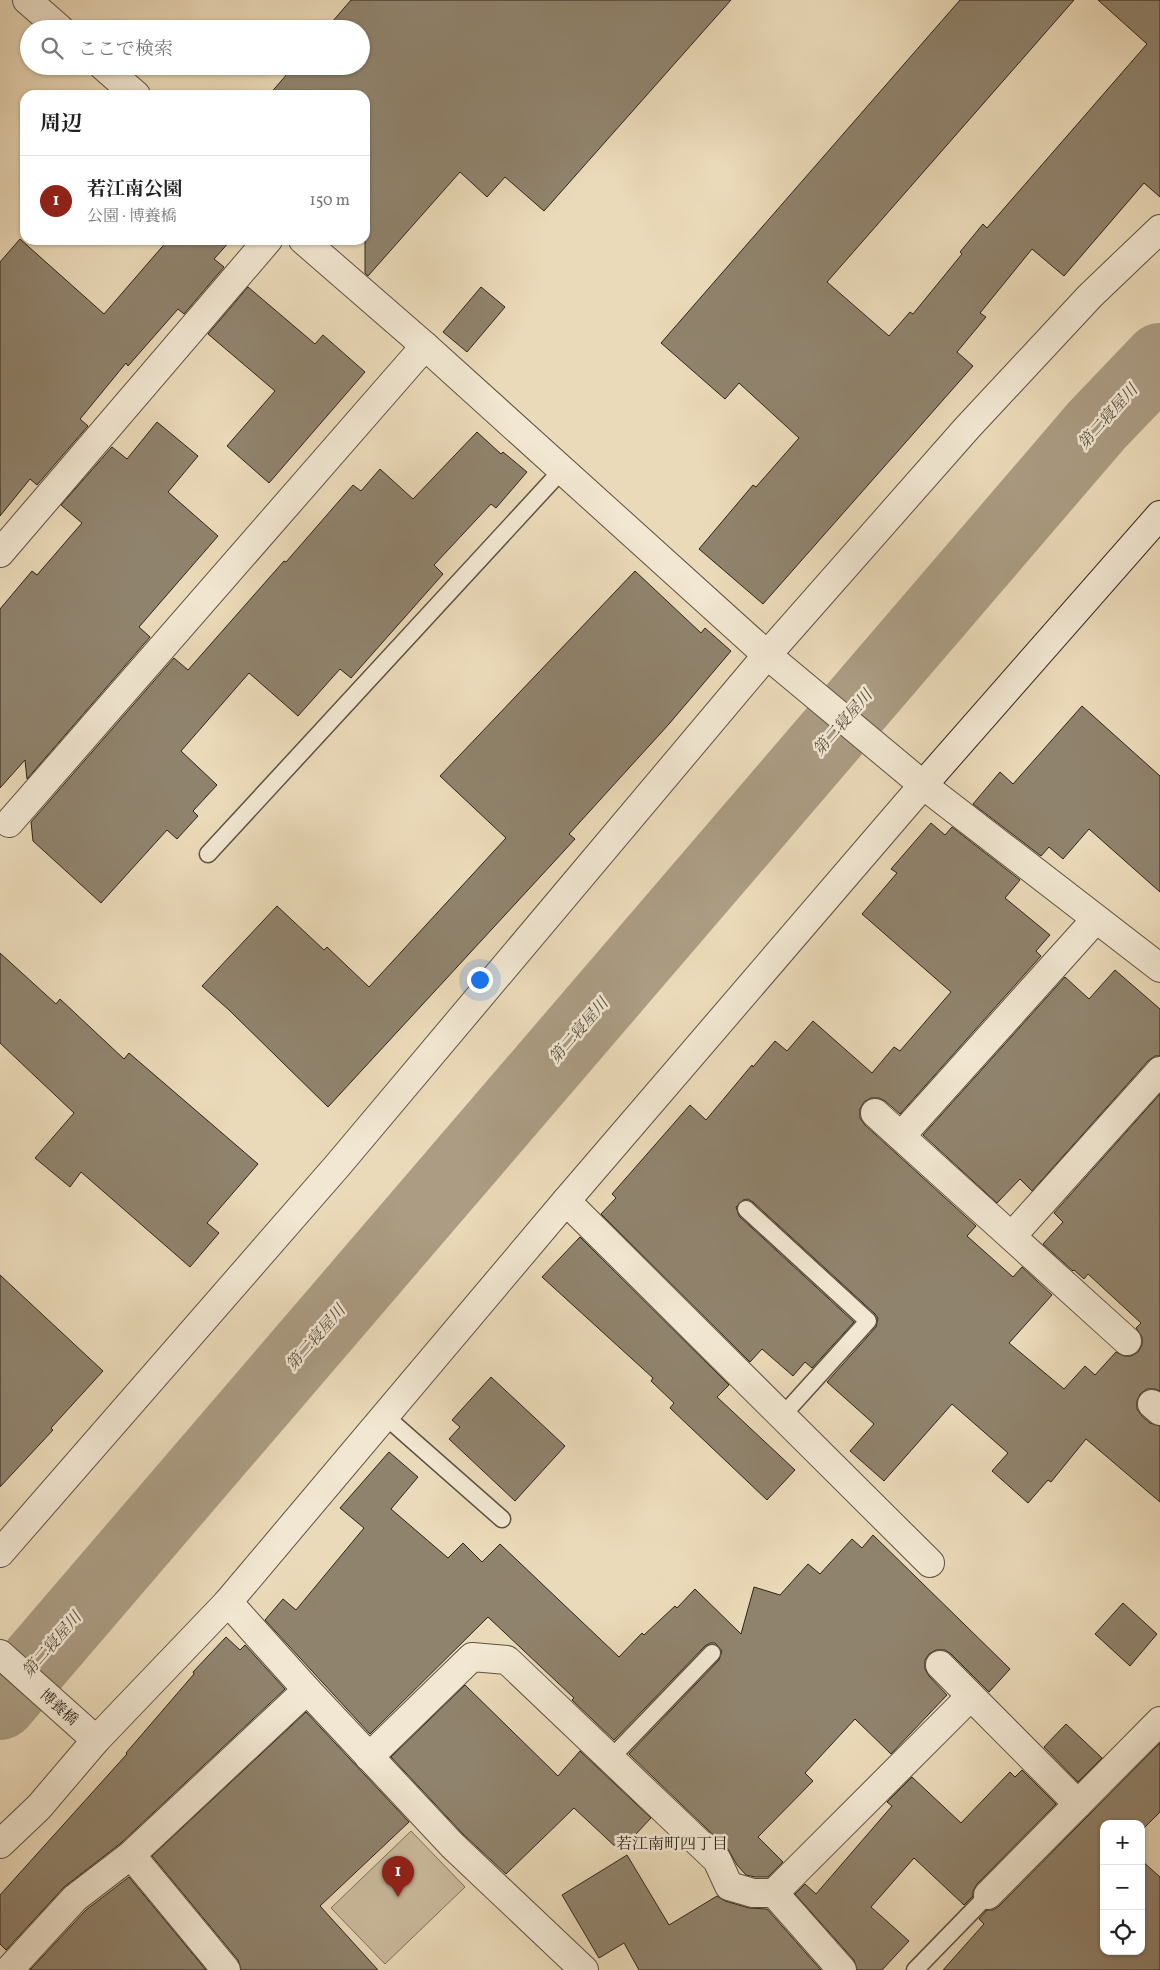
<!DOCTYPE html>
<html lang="ja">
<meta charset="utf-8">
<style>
body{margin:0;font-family:Vollkorn,"Noto Serif JP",serif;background:#f6f6f6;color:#222}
.controls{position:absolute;right:15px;bottom:15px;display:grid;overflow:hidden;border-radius:10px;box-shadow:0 1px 4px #0004}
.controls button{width:45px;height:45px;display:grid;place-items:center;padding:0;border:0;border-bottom:1px solid #e0e0e0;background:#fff;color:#222;font:25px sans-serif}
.you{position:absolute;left:479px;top:979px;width:18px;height:18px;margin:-12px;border:4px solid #fff;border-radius:50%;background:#1a73e8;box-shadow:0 0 0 8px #1a73e833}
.badge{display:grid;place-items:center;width:32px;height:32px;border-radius:50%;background:#8f2418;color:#fff;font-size:16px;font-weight:700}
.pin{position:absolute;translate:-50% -41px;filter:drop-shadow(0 1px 2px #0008)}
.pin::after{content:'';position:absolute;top:26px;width:18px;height:15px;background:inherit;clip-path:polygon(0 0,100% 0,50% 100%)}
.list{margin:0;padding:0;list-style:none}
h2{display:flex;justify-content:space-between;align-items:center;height:65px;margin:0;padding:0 20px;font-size:21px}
h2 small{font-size:16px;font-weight:400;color:#767676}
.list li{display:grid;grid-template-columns:32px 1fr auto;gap:15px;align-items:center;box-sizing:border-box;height:90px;padding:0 20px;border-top:1px solid #e0e0e0}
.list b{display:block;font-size:19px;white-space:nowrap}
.list p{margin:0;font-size:16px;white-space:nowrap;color:#767676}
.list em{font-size:16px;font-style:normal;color:#767676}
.icon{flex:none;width:28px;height:28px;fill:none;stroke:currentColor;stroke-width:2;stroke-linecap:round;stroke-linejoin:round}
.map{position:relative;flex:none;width:1160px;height:1970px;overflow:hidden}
.search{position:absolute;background:#fff;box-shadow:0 1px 4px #0004;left:20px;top:20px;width:350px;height:55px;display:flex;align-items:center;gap:12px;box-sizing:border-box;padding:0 18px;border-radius:28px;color:#767676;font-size:19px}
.panel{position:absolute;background:#fff;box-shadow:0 1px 4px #0004;left:20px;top:90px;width:350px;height:155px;border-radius:15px}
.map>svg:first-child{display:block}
</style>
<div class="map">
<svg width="1160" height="1970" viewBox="0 0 1160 1970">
<rect width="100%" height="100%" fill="#ebdab9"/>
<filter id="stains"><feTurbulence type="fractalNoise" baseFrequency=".004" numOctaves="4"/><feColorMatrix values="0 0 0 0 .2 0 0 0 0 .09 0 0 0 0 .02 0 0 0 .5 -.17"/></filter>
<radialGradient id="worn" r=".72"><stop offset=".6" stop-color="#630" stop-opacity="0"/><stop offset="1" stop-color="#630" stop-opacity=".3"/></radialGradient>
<path fill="#cbbb9e" stroke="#7c705c" d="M 411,1831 L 465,1887 L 385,1964 L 331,1908 Z"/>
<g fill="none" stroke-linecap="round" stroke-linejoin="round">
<path stroke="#ab9c83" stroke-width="72" d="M 0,1704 L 1097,425 L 1160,359"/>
</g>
<g fill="#90836d" stroke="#2e241a">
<path d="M 351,0 L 731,0 L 544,211 L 505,177 L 487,197 L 460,172 L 368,276 L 365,273 L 365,95 L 269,95 L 294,66 L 361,66 L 361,29 L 326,29 Z"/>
<path d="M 960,0 L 1074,0 L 827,282 L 889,336 L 910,312 L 913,314 L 962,254 L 960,252 L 983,224 L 987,228 L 1147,44 L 1098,0 L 1160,0 L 1160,197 L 1144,183 L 1064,276 L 1032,249 L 980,313 L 986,317 L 957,352 L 973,366 L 763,604 L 699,549 L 753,485 L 756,487 L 799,438 L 739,383 L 725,399 L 661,343 Z"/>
<path d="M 20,239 L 104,314 L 168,240 L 231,240 L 214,259 L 224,267 L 184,314 L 178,309 L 128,366 L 126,363 L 80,419 L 88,426 L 37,485 L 30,479 L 0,516 L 0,262 Z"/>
<path d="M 248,287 L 315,344 L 323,335 L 365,372 L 269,483 L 227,446 L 275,391 L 208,334 Z"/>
<path d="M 481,287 L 505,307 L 467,352 L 443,332 Z"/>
<path d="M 157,422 L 198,456 L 168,492 L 218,536 L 139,627 L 150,637 L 27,779 L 25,760 L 0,788 L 0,609 L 32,571 L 37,575 L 82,523 L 61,505 L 112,447 L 127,459 Z"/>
<path d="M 477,432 L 501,454 L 503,452 L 527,472 L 496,508 L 491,504 L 434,565 L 443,574 L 351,678 L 340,669 L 298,716 L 249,673 L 181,751 L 217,785 L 193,811 L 198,816 L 177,839 L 167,830 L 101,903 L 33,841 L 31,822 L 174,658 L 188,670 L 284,561 L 286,562 L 353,485 L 361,491 L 380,469 L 413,499 Z"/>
<path d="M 635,571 L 701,633 L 705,628 L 731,651 L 669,724 L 569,834 L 575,839 L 328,1107 L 229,1010 L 202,986 L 277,906 L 324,950 L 327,947 L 369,987 L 506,838 L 440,776 Z"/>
<path d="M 1082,706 L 1160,776 L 1160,892 L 1089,829 L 1063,859 L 1049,847 L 1041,856 L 973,804 L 1000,772 L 1013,784 Z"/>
<path d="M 931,823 L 945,835 L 952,827 L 1020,880 L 1005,898 L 1050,935 L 1036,951 L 1041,956 L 900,1114 L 885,1101 L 879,1098 L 871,1098 L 864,1102 L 860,1109 L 860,1118 L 865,1125 L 976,1226 L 967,1236 L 1013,1277 L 1022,1267 L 1052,1295 L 1009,1343 L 1064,1389 L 1085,1366 L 1095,1375 L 1116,1352 L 1124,1356 L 1131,1356 L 1138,1352 L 1142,1345 L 1142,1337 L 1136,1328 L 1141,1323 L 1088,1274 L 1084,1279 L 1074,1270 L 1073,1271 L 1043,1244 L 1063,1222 L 1054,1213 L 1160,1094 L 1160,1391 L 1155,1389 L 1147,1389 L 1140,1394 L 1137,1401 L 1137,1409 L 1142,1416 L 1150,1423 L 1160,1426 L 1160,1502 L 1086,1439 L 1051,1482 L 1048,1480 L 1028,1503 L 992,1471 L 1008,1453 L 952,1404 L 884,1481 L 850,1451 L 874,1424 L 827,1382 L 876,1327 L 878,1318 L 875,1314 L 753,1202 L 748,1199 L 743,1200 L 736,1207 L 739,1216 L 854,1322 L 812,1368 L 805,1362 L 793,1376 L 762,1349 L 750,1362 L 601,1214 L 616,1198 L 612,1194 L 690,1105 L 706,1120 L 752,1065 L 753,1067 L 775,1041 L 787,1051 L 813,1021 L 872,1073 L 894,1047 L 900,1051 L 951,992 L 862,914 L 897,873 L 891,869 Z"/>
<path d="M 0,953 L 56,1004 L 60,999 L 124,1059 L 129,1053 L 258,1164 L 207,1223 L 219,1233 L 190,1267 L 81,1172 L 70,1187 L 35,1158 L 74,1113 L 0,1043 Z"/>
<path d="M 1115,970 L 1160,1009 L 1160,1056 L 1155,1056 L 1148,1061 L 1032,1191 L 1020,1179 L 997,1203 L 923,1135 L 1065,977 L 1089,999 Z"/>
<path d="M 580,1237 L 729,1385 L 717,1397 L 795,1470 L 767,1500 L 670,1408 L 674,1403 L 651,1381 L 653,1378 L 542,1277 Z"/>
<path d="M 0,1275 L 103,1371 L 51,1428 L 53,1430 L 0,1487 Z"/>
<path d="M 491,1377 L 565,1446 L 515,1501 L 449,1439 L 460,1427 L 452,1420 Z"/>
<path d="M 389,1452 L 418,1477 L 391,1509 L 448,1558 L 463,1543 L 482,1562 L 500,1544 L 619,1657 L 642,1633 L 644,1635 L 675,1606 L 677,1608 L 695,1589 L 741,1634 L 754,1587 L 780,1595 L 808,1564 L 820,1574 L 852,1539 L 862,1548 L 873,1535 L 1010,1669 L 989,1692 L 951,1654 L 945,1650 L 936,1650 L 929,1654 L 925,1660 L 925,1669 L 929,1676 L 947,1695 L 891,1754 L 855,1719 L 805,1773 L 813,1781 L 758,1837 L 783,1862 L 768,1877 L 755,1877 L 746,1875 L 737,1865 L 728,1849 L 629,1754 L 719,1660 L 722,1651 L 715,1643 L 710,1643 L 705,1646 L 614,1740 L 572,1700 L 574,1698 L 488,1617 L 370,1734 L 265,1620 L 283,1599 L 296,1610 L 364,1528 L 340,1508 Z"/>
<path d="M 1123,1603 L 1157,1634 L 1130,1666 L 1095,1634 Z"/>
<path d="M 226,1637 L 240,1650 L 245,1645 L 285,1689 L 121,1843 L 64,1887 L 6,1950 L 0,1944 L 0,1895 L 127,1754 L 126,1753 L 194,1674 L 193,1672 Z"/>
<path d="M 465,1685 L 558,1776 L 580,1751 L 651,1818 L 620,1851 L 574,1808 L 506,1874 L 463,1834 L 391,1757 Z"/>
<path d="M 306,1712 L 409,1822 L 320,1906 L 378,1970 L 241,1970 L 238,1960 L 152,1856 Z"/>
<path d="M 1066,1724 L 1102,1758 L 1078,1782 L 1044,1747 Z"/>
<path d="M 1160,1743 L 1160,1812 L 1141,1831 L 1141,1824 L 1104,1824 L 1104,1951 L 1141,1951 L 1141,1860 L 1160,1877 L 1160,1970 L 943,1970 L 984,1924 L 979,1919 L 987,1910 L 993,1910 L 999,1906 Z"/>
<path d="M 1022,1770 L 1056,1804 L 977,1884 L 973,1891 L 973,1896 L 964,1905 L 914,1858 L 871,1907 L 909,1941 L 882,1970 L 857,1970 L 854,1960 L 795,1894 L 805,1884 L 816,1894 L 892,1806 L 887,1802 L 912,1777 L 961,1823 L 1010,1772 L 1015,1777 Z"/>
<path d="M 627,1855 L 669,1925 L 717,1896 L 725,1901 L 749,1908 L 767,1909 L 821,1970 L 639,1970 L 624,1943 L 599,1958 L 562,1895 Z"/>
<path d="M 129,1877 L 206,1970 L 30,1970 L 86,1910 Z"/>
</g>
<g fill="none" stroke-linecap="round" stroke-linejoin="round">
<g stroke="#5d5242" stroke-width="19">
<g id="lane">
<path d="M 208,854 L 562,470"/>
<path d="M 746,1209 L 868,1321 L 783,1415"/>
<path d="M 385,1416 L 502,1519"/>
<path d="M 611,1758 L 712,1653"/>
<path d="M 915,1970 L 988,1895"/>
</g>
</g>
<g stroke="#5d5242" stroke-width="30">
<g id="street">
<path d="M 27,0 L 60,29"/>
<path d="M 103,66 L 136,95"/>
<path d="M 303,240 L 425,346 L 767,655 L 923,785 L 1160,968"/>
<path d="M 0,553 L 268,240"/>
<path d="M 9,823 L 425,346"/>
<path d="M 875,1113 L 1127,1341"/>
<path d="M 901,1136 L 1096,919"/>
<path d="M 566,1201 L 930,1563"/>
<path d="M 1012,1236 L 1160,1071"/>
<path d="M 1152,1404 L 1160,1411"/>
<path d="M 0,1553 L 338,1165 L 767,655 L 967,428 L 1090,296 L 1160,229"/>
<path d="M 228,1602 L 307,1690 L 452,1845 L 584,1970"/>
<path d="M 0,1654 L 96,1740"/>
<path d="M 940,1665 L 1078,1804"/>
<path d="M 369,1757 L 472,1657 L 507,1660 L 717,1860 L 729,1886 L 753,1893 L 774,1893 L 970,1697"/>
<path d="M 0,1844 L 39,1807 L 96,1740 L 228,1602 L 566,1201 L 923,785"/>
<path d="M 131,1855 L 226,1970"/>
<path d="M 774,1893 L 842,1970"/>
<path d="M 988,1895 L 1160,1721"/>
<path d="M 9,1970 L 75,1898 L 131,1855 L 307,1690"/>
</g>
</g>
<g stroke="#2e241a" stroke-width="30">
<path id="secondary" d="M 923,785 L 1160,515"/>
</g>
<use href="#lane" stroke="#f2e7d2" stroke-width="16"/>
<use href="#street" stroke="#f2e7d2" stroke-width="28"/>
<use href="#secondary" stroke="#f2e7d2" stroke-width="28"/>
</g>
<g text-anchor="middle" stroke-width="5" stroke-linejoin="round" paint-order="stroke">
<g font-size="15" fill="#2e241a" stroke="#f2e7d2">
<text transform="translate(59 1707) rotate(42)" y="5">博養橋</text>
</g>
<g font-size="16" font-style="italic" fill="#5a4e3f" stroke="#f2e7d2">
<text transform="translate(1107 416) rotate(-48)" y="6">第二寝屋川</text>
<text transform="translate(842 722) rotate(-49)" y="6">第二寝屋川</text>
<text transform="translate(578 1030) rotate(-49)" y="6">第二寝屋川</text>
<text transform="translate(315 1337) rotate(-49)" y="6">第二寝屋川</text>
<text transform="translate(51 1644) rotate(-49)" y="6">第二寝屋川</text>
</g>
<g font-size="16" fill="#2e241a" stroke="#f2e7d2">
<text x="672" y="1849">若江南町四丁目</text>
</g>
</g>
<rect width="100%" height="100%" filter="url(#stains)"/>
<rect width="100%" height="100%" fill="url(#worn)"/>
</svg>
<div class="controls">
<button>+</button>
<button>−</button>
<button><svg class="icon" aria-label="locate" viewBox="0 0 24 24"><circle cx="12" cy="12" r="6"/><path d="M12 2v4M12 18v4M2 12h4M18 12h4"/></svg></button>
</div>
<div class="you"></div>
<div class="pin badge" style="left:398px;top:1897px">1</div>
<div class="search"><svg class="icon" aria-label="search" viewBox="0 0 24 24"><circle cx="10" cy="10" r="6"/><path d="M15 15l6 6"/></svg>ここで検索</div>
<section class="panel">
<h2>周辺<small></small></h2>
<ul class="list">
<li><span class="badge">1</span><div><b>若江南公園</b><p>公園 · 博養橋</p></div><em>150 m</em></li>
</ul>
</section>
</div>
